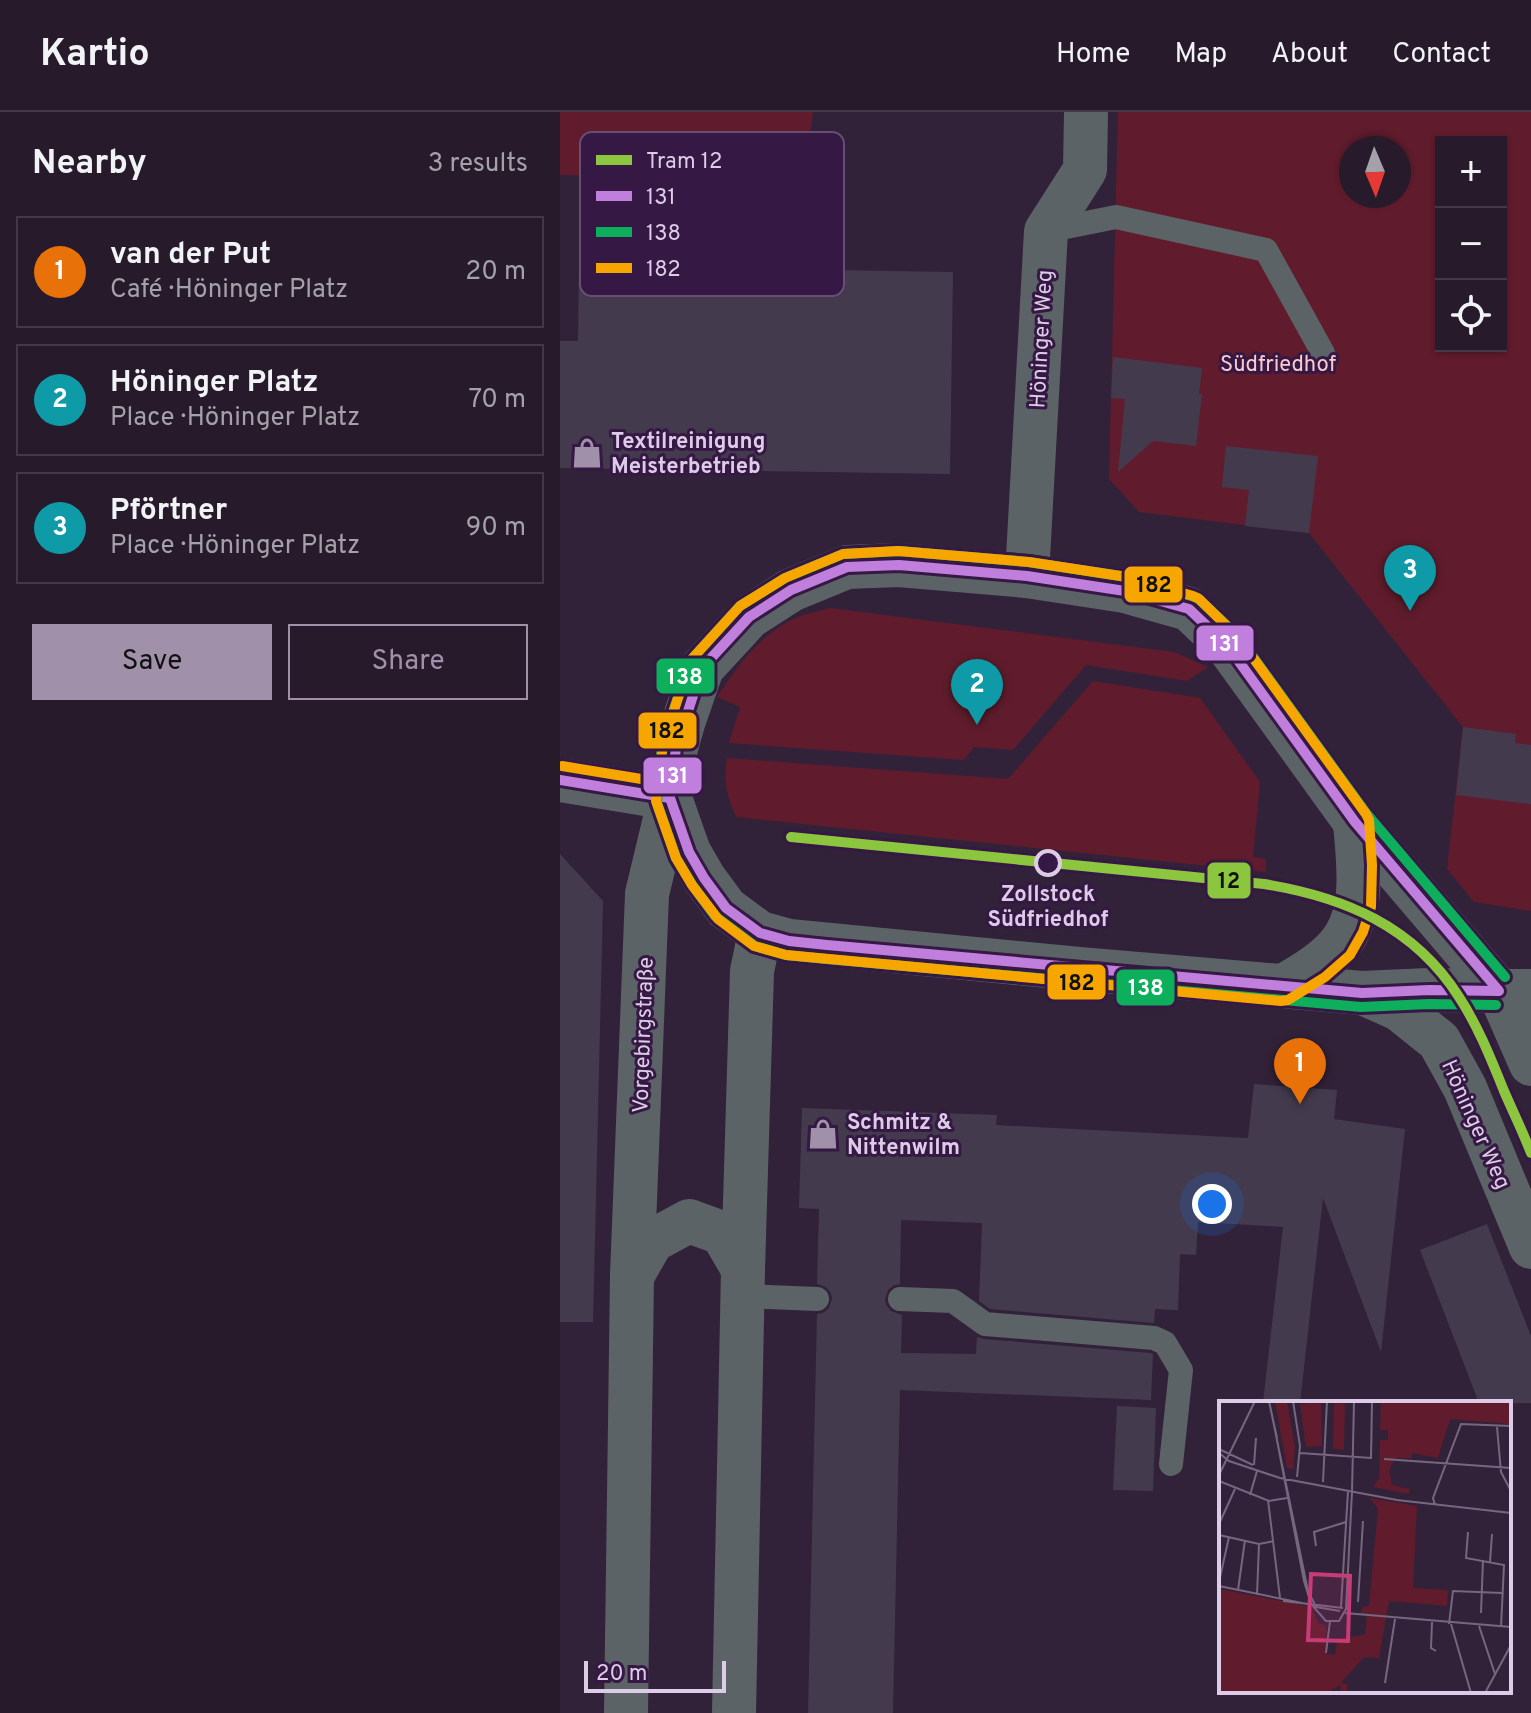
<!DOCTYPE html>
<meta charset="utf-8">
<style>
body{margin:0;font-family:Overpass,sans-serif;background:#322737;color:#f1f3f6}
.controls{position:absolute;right:24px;top:24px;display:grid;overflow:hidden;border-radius:0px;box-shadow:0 2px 6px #0004}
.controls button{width:72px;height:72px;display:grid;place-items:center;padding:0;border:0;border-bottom:2px solid #423847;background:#261a2b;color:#f1f3f6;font:40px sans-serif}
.compass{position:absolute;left:779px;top:24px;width:72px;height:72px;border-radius:50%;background:#261a2b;box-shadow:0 2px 6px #0004;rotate:178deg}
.scale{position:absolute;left:24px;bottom:20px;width:142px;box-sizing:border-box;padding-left:8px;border:4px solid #ddcce7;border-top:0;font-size:22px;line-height:28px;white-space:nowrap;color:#ddcce7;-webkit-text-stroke:6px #351843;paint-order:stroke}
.you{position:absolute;left:652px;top:1092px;width:28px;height:28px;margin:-20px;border:6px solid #fff;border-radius:50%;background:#1a73e8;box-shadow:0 0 0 12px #1a73e833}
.badge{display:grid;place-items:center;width:52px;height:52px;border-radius:50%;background:#a190aa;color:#fff;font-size:26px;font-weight:700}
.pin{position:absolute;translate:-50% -66px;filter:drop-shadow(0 2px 4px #0008)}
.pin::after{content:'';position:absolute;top:42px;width:28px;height:24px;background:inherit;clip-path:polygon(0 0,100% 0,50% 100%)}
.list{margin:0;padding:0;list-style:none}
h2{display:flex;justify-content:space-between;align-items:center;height:104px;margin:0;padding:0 32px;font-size:34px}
h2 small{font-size:26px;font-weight:400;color:#a4a1a9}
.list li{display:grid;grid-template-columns:52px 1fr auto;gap:24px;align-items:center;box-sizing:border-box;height:112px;margin:0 16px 16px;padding:0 16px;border:2px solid #423847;border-radius:0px}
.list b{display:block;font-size:30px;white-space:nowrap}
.list p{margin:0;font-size:26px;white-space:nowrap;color:#a4a1a9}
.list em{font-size:26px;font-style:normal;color:#a4a1a9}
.actions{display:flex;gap:16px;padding:24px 32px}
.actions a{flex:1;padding:18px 0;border:2px solid #a190aa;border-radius:0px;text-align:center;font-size:28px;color:#a190aa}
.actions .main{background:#a190aa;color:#111}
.icon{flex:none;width:44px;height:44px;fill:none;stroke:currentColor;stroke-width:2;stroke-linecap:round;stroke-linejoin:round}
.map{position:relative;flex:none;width:971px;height:1601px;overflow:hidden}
header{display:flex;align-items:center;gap:48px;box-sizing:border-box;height:112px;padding:0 40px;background:#261a2b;border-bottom:2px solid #423847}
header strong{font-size:38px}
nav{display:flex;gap:44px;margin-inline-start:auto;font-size:28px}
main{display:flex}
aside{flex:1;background:#261a2b}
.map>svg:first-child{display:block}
</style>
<header>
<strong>Kartio</strong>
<nav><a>Home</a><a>Map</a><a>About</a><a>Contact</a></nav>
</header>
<main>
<aside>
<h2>Nearby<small>3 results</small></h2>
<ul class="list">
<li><span class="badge" style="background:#e8710a">1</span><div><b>van der Put</b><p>Café · Höninger Platz</p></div><em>20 m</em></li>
<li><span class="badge" style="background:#0f9aa8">2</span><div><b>Höninger Platz</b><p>Place · Höninger Platz</p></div><em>70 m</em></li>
<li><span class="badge" style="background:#0f9aa8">3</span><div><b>Pförtner</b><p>Place · Höninger Platz</p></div><em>90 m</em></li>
</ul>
<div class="actions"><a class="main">Save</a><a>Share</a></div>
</aside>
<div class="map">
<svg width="971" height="1601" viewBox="0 0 971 1601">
<rect width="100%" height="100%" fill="#322239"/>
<g fill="#601c2c" fill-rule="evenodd">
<path d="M 0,0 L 253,0 L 245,67 L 0,63 Z"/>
<path d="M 558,0 L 971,0 L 971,799 L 914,790 L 887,757 L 903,615 L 749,421 L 579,400 L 549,367 ZM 881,30 L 941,30 L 941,234 L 881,234 ZM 791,36 L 839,36 L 839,84 L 791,84 Z"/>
<path d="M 270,496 L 614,540 L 648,555 L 627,569 L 526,553 L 453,638 L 414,635 L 404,648 L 169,631 L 180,595 L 157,585 C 178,553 198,525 233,507 C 245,502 258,499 270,496 Z"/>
<path d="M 533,569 L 640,586 L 700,670 L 693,745 L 706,747 L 706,760 L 176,705 C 167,685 163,668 167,646 L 448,667 Z"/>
</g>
<g fill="#443a4e">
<path d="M 19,154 L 393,160 L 390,362 L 0,356 L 0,229 L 18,229 Z"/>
<path d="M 553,245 L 642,256 L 639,282 L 642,282 L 636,334 L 593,329 L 558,360 L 565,287 L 551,286 Z"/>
<path d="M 666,334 L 758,344 L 749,421 L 685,414 L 689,378 L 662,375 Z"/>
<path d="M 903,615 L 956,622 L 955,631 L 971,633 L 971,692 L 896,683 Z"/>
<path d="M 0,742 L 43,789 L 33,1210 L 0,1210 Z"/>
<path d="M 694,972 L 777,978 L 774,1007 L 845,1017 L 821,1240 L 763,1086 L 740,1291 L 703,1291 L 723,1115 L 638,1110 L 636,1143 L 620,1142 L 618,1198 L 595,1197 L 594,1211 L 430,1197 L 419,1189 L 422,1111 L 341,1108 L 340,1172 L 334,1173 L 328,1178 L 325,1187 L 326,1193 L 331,1199 L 342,1203 L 341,1241 L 416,1242 L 417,1225 L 424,1227 L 590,1241 L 593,1242 L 591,1288 L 340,1278 L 333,1601 L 248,1601 L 257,1202 L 263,1201 L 269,1196 L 272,1187 L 271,1181 L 266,1175 L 257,1172 L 259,1097 L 239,1096 L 242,996 L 437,1003 L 436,1013 L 688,1026 Z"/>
<path d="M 927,1112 L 971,1224 L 971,1291 L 919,1291 L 860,1138 Z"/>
<path d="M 557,1294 L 596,1296 L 593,1379 L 553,1378 Z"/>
</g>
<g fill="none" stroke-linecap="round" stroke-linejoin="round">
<g stroke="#5c6367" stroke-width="24">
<path d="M 486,119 L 556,105 L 706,138 L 763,241"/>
<path d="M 182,1184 L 257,1187"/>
<path d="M 340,1187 L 393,1189 L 425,1212 L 594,1226 L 605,1231 L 621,1258 L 611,1352"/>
</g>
<g stroke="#5c6367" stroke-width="44">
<path d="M 467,464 L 486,119 L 525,58 L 526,0"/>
<path d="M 939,879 L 971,879"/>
</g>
<g stroke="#5c6367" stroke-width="44">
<path d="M 0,668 L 110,686"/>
<path d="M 110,686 L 129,740 L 144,766 L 166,796 L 200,821 L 229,829 L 519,857 L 802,881 L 869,878 L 939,879"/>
<path d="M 722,875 C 742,863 762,852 777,835 C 807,802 798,750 795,710"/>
<path d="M 805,882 L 839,897 L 879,929 L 905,976 L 971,1135"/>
<path d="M 72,1164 L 92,1129 L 129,1109 L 162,1121 L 183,1157"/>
<path d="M 66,1601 L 72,1164 L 87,782 L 110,686 L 116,636 L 123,611 L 142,556 L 189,505 L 231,478 L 287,455 L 339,453 L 467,464 L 565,479 L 629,497 L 667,533 L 795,710 L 939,879 L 971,952"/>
<path d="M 174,1601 L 183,1157 L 192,859 L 200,821"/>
</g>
<g stroke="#351843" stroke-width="16">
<g id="bus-1">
<path d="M 339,453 L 467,464 L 565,479 L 629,497 L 667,533 L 795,710 L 939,879 L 869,878 L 802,881 L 267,833 L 229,829 L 200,821 L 166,796 L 144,766 L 129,740 L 110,686 L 116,636 L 142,556 L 189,505 L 231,478 L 287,455 Z"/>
<path d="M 0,668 L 110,686"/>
</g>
</g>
<g stroke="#351843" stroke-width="16">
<path id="bus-2" d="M 936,893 L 869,892 L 801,895 L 266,847 L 226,843 L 195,834 L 155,804 L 133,774 L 116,746 L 97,691 L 102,633 L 130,549 L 180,494 L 225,466 L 283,442 L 340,439 L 468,450 L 567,465 L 638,486 L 678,524 L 806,701 L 945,865"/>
</g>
<g stroke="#351843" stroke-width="16">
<g id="bus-3">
<path d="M 338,439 L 469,450 L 567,465 L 633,484 L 639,487 L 678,525 L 806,702 L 809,708 L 812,753 L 811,795 L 803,820 L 790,843 L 765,865 L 728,888 L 721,889 L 226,843 L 194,834 L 158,807 L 132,773 L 116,746 L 96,689 L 103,632 L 130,549 L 180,494 L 225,466 L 283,442 Z"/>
<path d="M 2,654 L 112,672"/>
</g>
</g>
<use href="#bus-1" stroke="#c07fdc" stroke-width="10"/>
<use href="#bus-2" stroke="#0daf5c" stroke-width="10"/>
<use href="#bus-3" stroke="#f7a600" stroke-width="10"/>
<g stroke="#351843" stroke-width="16">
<path id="tram-1" d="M 231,725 L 704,772 C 784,785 854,814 899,885 C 918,914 931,947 944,979 C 953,1000 963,1020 971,1041"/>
</g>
<use href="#tram-1" stroke="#8cc63f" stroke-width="10"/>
</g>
<defs>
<g id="shop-bare" transform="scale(2.4)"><path d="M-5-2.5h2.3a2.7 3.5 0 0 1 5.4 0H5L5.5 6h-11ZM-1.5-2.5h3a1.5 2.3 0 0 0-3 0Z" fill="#a190aa" stroke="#351843" stroke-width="2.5" paint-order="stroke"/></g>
</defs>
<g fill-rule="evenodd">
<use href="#shop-bare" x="27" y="341"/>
<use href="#shop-bare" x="263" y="1022"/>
</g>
<circle fill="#351843" stroke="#ddcce7" stroke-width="4" cx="488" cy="751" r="12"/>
<g text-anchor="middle" stroke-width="6" stroke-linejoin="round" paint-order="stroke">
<g font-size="22" fill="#ddcce7" stroke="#351843">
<text transform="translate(480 227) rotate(-87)" y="8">Höninger Weg</text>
<text transform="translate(82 923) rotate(-88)" y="8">Vorgebirgstraße</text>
<text transform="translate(917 1012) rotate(66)" y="8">Höninger Weg</text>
</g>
<g font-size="22" fill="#fbcace" stroke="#351843">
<text x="718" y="259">Südfriedhof</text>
</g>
<g font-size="22" font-weight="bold" fill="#ddcce7" stroke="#351843" text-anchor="start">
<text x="51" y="336">Textilreinigung<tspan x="51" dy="25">Meisterbetrieb</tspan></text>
<text x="287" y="1017">Schmitz &amp;<tspan x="287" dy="25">Nittenwilm</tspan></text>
</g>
<g font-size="22" font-weight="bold" fill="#ddcce7" stroke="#351843">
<text x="488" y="789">Zollstock<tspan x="488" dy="25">Südfriedhof</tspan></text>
</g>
</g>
<g transform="translate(659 1289)">
<rect width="292" height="292" fill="#322239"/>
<path d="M 56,0 L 68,0 L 76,46 L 74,68 L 68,67 ZM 162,0 L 292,0 L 292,23 L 231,18 L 219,57 L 193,52 L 193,57 L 177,57 L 170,68 L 173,84 L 190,88 L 190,93 L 154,86 L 160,78 L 161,39 L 169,39 L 169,29 L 161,29 ZM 102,1 L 103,45 L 87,46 L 81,3 ZM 115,1 L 126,1 L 125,49 L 114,48 ZM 151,97 L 198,105 L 194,187 L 229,189 L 228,205 L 170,200 L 160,257 L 145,256 L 122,282 L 128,283 L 128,292 L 122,292 L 121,283 L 116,288 L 120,292 L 114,287 L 111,292 L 0,292 L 0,188 L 93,206 L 99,222 L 107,224 L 108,253 L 116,254 L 119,237 L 146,234 L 148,214 L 142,213 L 143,206 L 150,205 L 159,108 Z" fill="#601c2c"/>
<path fill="none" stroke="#76667f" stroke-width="2" d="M 50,0 L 58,37M 50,0 L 89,190 L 97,206 L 121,210M 74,0 L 81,45 L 78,76M 278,26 L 282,71 L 292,90M 57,34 L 85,180 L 92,203 L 107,220 L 120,220 L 127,208 L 133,91M 2,49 L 34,64M 0,52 L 10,60 L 61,77 L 178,99 L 292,112M 81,52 L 152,57 L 153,0M 165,58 L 292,67M 35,64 L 37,37M 0,74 L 36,0M 0,80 L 50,100 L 68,97M 104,81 L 108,0M 133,91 L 135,0M 31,94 L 38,70M 49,99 L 61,197M 216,104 L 214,97 L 242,23 L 292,25M 0,123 L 16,88M 249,131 L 247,157 L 285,164 L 282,226M 0,134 L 40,143 L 55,140M 97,145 L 95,131 L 127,121M 271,161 L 273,133M 0,181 L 10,136M 0,185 L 88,203M 19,189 L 26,139M 38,194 L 40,143M 64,200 L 124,207M 139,201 L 144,120M 122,206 L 129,90M 126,212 L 292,226M 262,212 L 264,159M 213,221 L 212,247 L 217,250M 230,223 L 234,190 L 283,192M 232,223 L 252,292M 260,225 L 276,273M 107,252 L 111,220M 166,282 L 176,218M 266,292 L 292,244"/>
<path fill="#c73c77" fill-opacity="0.15" stroke="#c73c77" stroke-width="4" d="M 92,173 L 131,175 L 129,240 L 89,239 Z"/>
<rect width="292" height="292" fill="none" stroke="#ddcce7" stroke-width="4"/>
</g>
<rect x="20" y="20" width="264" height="164" rx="12" fill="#351843" stroke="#674e74" stroke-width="2"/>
<rect x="36" y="43" width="36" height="10" fill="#8cc63f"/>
<rect x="36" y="79" width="36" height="10" fill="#c07fdc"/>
<rect x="36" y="115" width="36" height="10" fill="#0daf5c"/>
<rect x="36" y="151" width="36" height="10" fill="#f7a600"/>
<g font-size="22" fill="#ddcce7">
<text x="86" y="56">Tram 12</text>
<text x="86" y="92">131</text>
<text x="86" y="128">138</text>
<text x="86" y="164">182</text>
</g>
<g stroke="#351843" stroke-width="3">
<rect x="563" y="453" width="61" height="39" rx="8" fill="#f7a600"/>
<rect x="635" y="512" width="60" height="38" rx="8" fill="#c07fdc"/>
<rect x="95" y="545" width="61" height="38" rx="8" fill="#0daf5c"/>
<rect x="77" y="599" width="61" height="39" rx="8" fill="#f7a600"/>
<rect x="82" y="644" width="61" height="39" rx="8" fill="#c07fdc"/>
<rect x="646" y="749" width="46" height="39" rx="8" fill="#8cc63f"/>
<rect x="486" y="851" width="61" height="38" rx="8" fill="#f7a600"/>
<rect x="555" y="856" width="61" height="39" rx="8" fill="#0daf5c"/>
</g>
<g font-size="22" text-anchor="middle" font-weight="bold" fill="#fff">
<text x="665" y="539">131</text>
<text x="125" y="572">138</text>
<text x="113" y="671">131</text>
<text x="586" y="883">138</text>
</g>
<g font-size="22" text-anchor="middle" font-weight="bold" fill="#111">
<text x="594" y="480">182</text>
<text x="107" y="626">182</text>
<text x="669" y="776">12</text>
<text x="517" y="878">182</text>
</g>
</svg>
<div class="controls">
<button>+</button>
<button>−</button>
<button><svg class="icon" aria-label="locate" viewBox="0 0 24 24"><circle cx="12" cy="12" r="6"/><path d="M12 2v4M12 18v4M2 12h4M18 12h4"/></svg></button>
</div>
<svg class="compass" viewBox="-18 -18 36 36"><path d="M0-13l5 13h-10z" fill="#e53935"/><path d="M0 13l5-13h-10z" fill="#a4a1a9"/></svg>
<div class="scale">20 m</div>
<div class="you"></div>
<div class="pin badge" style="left:740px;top:992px;background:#e8710a">1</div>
<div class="pin badge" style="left:417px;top:613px;background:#0f9aa8">2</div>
<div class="pin badge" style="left:850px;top:499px;background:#0f9aa8">3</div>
</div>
</main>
